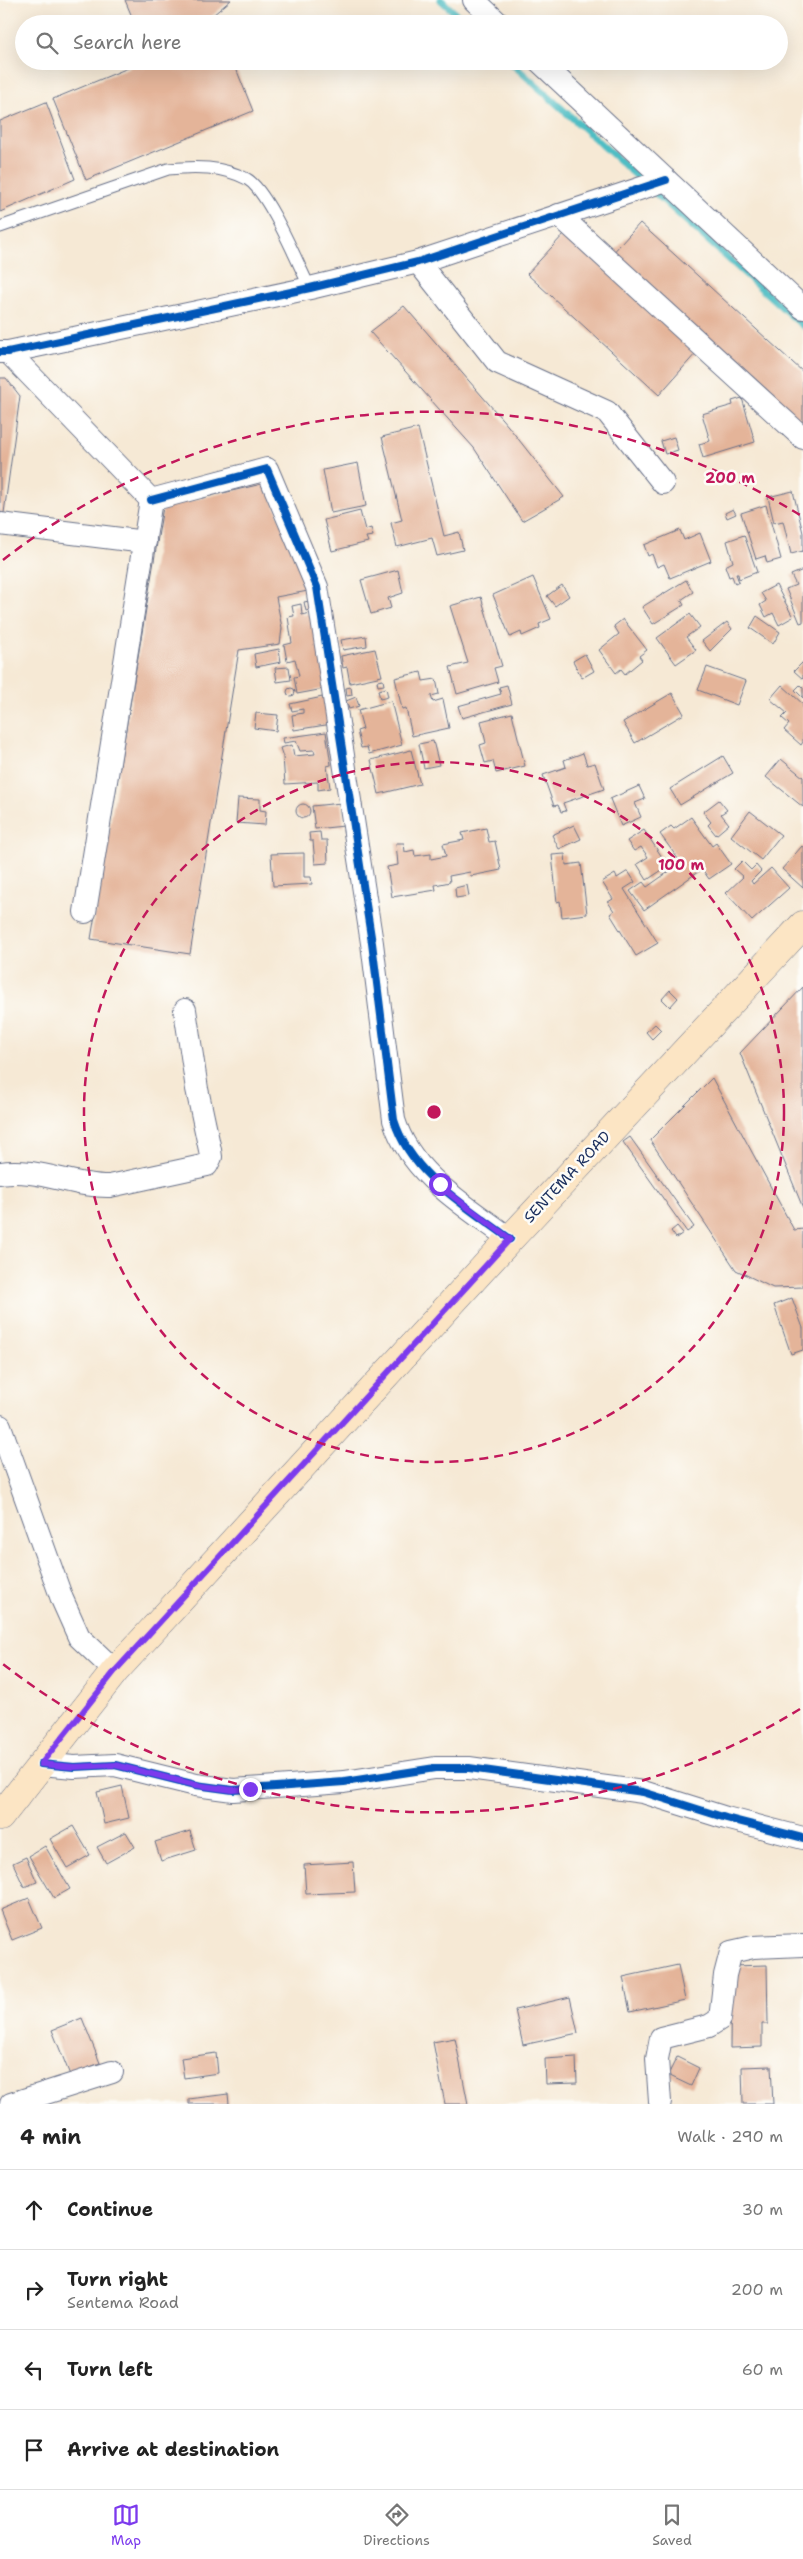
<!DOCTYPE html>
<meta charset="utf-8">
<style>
body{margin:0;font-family:"Shantell Sans",sans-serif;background:#f2f2f2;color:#222}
.stop{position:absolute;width:15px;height:15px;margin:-11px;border:4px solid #7c3aed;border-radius:50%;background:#fff}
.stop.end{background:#7c3aed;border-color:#fff;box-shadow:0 1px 5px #0008}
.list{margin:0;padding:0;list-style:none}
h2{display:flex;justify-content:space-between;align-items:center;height:65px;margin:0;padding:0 20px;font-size:21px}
h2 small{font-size:16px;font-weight:400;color:#767676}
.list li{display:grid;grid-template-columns:32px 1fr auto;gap:15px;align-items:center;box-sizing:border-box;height:80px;padding:0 20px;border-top:1px solid #e0e0e0}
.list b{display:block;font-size:19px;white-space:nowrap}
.list p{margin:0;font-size:16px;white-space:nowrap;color:#767676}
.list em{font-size:16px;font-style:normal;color:#767676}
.icon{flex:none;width:28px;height:28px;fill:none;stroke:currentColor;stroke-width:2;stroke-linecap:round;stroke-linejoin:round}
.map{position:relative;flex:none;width:803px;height:2104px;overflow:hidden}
.search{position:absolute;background:#fff;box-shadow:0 5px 20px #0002;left:15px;right:15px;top:15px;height:55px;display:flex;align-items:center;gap:12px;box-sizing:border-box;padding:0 18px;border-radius:28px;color:#767676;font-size:19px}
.sheet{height:385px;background:#fff}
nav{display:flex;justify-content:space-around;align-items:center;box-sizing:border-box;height:70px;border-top:1px solid #e0e0e0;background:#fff;font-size:14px;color:#767676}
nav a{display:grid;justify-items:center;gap:2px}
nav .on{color:#7c3aed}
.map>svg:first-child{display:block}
</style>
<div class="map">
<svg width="803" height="2104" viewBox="0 0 803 2104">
<rect width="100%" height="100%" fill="#fdfcf7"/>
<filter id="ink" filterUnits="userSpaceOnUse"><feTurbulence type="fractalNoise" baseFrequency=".02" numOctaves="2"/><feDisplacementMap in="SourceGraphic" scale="10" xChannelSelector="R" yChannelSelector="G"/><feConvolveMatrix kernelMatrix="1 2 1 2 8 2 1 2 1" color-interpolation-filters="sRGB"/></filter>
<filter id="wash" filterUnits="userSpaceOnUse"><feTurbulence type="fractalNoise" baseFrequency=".0096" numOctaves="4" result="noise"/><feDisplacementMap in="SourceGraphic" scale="20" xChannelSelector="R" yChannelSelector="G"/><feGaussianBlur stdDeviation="1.12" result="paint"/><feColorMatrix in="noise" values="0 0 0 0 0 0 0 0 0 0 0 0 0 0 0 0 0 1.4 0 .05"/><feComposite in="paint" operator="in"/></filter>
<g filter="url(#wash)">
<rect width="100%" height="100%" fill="#f6e9d5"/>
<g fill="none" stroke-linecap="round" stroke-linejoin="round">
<g stroke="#50bec4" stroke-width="7">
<path d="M 441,0 L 467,24"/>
<path d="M 509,61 L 803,326"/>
</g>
</g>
<g id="blocks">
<g fill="#e4b499">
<path d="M 125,0 L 231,0 L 207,20 L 198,24 L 135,24 Z"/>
<path d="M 145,61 L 233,61 L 253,111 L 86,180 L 53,99 Z"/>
<path d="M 46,102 L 75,179 L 0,212 L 0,121 Z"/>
<path d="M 640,223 L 803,372 L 803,430 L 611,255 Z"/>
<path d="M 565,233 L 696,353 L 659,395 L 527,274 Z"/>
<path d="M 404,306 L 508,426 L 564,497 L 522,521 L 474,448 L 370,332 Z"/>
<path d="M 0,378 L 6,378 L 20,396 L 4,513 L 0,512 Z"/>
<path d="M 742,398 L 755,442 L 703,458 L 699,444 L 710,441 L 702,414 L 733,405 L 732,401 Z"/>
<path d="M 418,428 L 444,536 L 459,532 L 463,550 L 437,556 L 432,538 L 397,547 L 391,523 L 402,520 L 382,437 Z"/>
<path d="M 674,437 L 678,450 L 665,454 L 661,441 Z"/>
<path d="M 358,463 L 366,506 L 331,513 L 323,470 Z"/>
<path d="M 266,483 L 308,591 L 276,597 L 282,628 L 280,644 L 239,650 L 190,954 L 91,939 L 163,507 Z"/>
<path d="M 793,491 L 803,533 L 803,551 L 791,554 L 783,521 L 774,523 L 768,497 Z"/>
<path d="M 766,505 L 781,559 L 767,563 L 765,556 L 756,559 L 741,513 Z"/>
<path d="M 733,509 L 736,514 L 727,518 L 725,513 Z"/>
<path d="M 360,511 L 365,530 L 371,528 L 373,536 L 366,537 L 368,542 L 332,551 L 324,520 Z"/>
<path d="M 680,530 L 684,540 L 700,533 L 711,561 L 670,578 L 664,564 L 657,567 L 652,554 L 648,556 L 644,545 Z"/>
<path d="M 744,535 L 757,572 L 739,579 L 738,574 L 736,574 L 739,582 L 735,584 L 732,576 L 729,577 L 725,566 L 733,562 L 727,541 Z"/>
<path d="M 398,570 L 403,593 L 388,598 L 391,608 L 371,614 L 361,580 Z"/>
<path d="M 803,570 L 803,622 L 800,623 L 786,589 L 796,585 L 791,575 Z"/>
<path d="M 533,577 L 551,619 L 539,624 L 540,628 L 522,636 L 521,632 L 510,637 L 493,595 Z"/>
<path d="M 686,580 L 693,592 L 681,600 L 684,605 L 653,624 L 642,607 Z"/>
<path d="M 562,585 L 569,596 L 555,606 L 547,596 Z"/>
<path d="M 776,585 L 793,617 L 779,625 L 773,613 L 766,617 L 760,605 L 766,601 L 761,593 Z"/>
<path d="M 481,597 L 502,666 L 494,668 L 498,682 L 457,694 L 450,667 L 468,663 L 450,606 Z"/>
<path d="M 309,601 L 311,609 L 306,611 L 304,602 Z"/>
<path d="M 301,604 L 302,615 L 315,612 L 329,688 L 297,694 L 294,677 L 299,676 L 295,659 L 287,661 L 284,645 L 292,643 L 288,617 L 294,616 L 292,606 Z"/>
<path d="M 690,614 L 700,627 L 686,637 L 696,650 L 676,664 L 657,638 Z"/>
<path d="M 757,616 L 780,632 L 773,644 L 750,628 Z"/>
<path d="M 623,619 L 647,650 L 639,656 L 642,660 L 625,674 L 621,669 L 616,673 L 599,650 L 619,634 L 614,626 Z"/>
<path d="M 727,622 L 732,629 L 710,651 L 702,641 Z"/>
<path d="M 366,636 L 367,646 L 343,650 L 341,640 Z"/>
<path d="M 279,649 L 281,662 L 256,667 L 254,654 Z"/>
<path d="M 375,649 L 382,676 L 350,683 L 347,667 L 343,668 L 341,656 Z"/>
<path d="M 585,654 L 594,671 L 582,678 L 573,661 Z"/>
<path d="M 803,662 L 803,679 L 794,671 Z"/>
<path d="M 289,667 L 291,680 L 277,682 L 275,668 Z"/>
<path d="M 707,667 L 746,681 L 737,705 L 698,690 Z"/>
<path d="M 421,672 L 423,681 L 436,679 L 439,694 L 431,696 L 433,702 L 443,699 L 449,728 L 412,736 L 406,708 L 402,709 L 395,678 Z"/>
<path d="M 383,680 L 384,685 L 378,686 L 377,681 Z"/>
<path d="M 507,685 L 512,704 L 462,718 L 458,706 L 501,694 L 499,687 Z"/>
<path d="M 782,685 L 803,704 L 803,742 L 801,745 L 784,730 L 789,724 L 782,718 L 787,713 L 770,699 Z"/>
<path d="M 800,685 L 803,688 L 803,698 L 795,690 Z"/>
<path d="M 351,687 L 352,695 L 347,696 L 346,688 Z"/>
<path d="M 386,688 L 388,697 L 380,699 L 378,690 Z"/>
<circle cx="291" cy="692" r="4"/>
<path d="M 672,693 L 684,714 L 635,743 L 623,722 Z"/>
<path d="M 327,696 L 332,724 L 294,730 L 292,715 L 303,713 L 303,709 L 292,711 L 290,704 Z"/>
<path d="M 356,697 L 359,706 L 349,709 L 346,701 Z"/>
<path d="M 391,701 L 402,745 L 369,754 L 367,747 L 361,748 L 357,731 L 363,729 L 358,710 Z"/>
<path d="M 256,713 L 278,715 L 276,731 L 254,728 Z"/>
<path d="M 512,713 L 525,766 L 496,773 L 493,761 L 485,763 L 480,745 L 486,743 L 481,721 Z"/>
<path d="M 326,732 L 331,765 L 327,766 L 330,788 L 318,790 L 318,782 L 285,784 L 283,757 L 280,748 L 292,745 L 294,756 L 315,754 L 314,750 L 300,751 L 296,741 L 284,743 L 283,738 Z"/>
<path d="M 433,741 L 439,765 L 424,768 L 419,744 Z"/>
<path d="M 411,750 L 420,784 L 379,794 L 371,760 Z"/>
<path d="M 583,753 L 587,765 L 595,763 L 604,789 L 563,803 L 566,811 L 561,812 L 558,805 L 554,806 L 543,775 L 566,767 L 564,760 Z"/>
<path d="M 723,756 L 733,773 L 680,805 L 670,789 Z"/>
<path d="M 781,759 L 803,777 L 803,807 L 766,777 Z"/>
<path d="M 639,786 L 645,799 L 635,803 L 641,817 L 621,826 L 610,799 Z"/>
<path d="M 238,798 L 260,799 L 260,810 L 266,811 L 265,825 L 236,823 Z"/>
<path d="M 719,800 L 727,810 L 721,814 L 729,824 L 716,835 L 708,825 L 711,822 L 703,812 Z"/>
<path d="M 341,803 L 344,826 L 315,829 L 312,806 Z"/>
<circle cx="303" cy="811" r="7"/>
<path d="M 750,811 L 781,835 L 761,860 L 731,836 Z"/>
<path d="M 691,817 L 712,846 L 716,843 L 731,864 L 709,879 L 702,869 L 644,910 L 630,891 L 643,882 L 647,887 L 681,863 L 660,834 L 671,826 L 674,829 Z"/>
<path d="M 574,825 L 581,839 L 559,849 L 552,835 Z"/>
<path d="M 486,828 L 489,842 L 495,841 L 501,870 L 471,876 L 470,872 L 449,876 L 450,882 L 435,885 L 436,890 L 392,897 L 387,867 L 398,865 L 396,843 L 404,843 L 405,852 L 414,850 L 415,856 L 431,854 L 431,859 L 446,856 L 443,844 L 464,840 L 462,833 Z"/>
<path d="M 644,830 L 668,866 L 647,880 L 637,864 L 648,857 L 641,847 L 634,851 L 627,841 Z"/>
<path d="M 320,832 L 321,840 L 327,840 L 328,863 L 315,864 L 313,841 L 310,841 L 309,833 Z"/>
<path d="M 802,846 L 803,847 L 803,888 L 782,869 Z"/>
<path d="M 304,853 L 304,877 L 311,877 L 312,884 L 273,886 L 271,854 Z"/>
<path d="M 565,854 L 566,865 L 581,863 L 587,914 L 562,917 L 560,901 L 557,902 L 552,855 Z"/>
<path d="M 742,861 L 751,870 L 756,865 L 761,871 L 751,881 L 753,884 L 771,868 L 789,888 L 752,921 L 726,893 L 743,877 L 734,869 Z"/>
<path d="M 628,871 L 635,882 L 624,889 L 658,943 L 636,956 L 610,914 L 614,911 L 608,902 L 613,899 L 602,882 L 615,874 L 617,878 Z"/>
<path d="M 467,885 L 469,896 L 456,898 L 455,888 Z"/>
<path d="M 803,987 L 803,1208 L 740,1053 Z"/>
<path d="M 670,990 L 678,998 L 670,1007 L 662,999 Z"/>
<path d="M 655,1024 L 661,1030 L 652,1039 L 646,1032 Z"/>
<path d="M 712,1078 L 794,1230 L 803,1229 L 803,1287 L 773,1288 L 736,1270 L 650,1140 Z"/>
<path d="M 630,1137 L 694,1227 L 687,1232 L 623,1142 Z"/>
<path d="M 677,1226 L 683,1233 L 676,1238 L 671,1231 Z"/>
<path d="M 792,1298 L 803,1328 L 803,1350 L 791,1354 L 774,1305 Z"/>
<path d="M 122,1786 L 129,1818 L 104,1824 L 97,1792 Z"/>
<path d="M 73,1826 L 90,1855 L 67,1868 L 50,1839 Z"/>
<path d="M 190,1831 L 196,1850 L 161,1861 L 155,1842 Z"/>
<path d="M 126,1832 L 135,1847 L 106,1863 L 97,1847 Z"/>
<path d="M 45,1846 L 70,1889 L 54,1898 L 29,1856 Z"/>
<path d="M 26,1857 L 37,1882 L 24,1887 L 13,1863 Z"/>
<path d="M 353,1862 L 355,1892 L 306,1894 L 304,1865 Z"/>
<path d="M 29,1898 L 42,1928 L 12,1940 L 0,1910 Z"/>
<path d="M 678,1965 L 685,2000 L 630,2012 L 623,1977 Z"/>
<path d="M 767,1965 L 768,2024 L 762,2024 L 762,2047 L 730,2048 L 731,1966 Z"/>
<path d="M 570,1997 L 578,2033 L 523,2045 L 515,2010 Z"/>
<path d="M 82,2018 L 100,2063 L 70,2075 L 52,2030 Z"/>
<path d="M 455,2038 L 468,2104 L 445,2104 L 433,2042 Z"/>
<path d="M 216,2053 L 218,2073 L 184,2078 L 181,2058 Z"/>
<path d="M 576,2057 L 577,2083 L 546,2084 L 545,2059 Z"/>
<path d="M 677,2057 L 699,2068 L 691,2086 L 668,2075 Z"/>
<path d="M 771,2066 L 773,2104 L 743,2104 L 742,2067 Z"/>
<path d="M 228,2094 L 229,2104 L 189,2104 L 189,2099 Z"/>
</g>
</g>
</g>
<g filter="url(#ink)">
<use href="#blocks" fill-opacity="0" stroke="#687088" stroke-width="1"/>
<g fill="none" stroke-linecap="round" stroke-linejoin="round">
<g stroke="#687088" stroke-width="13">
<path id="lane" d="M 0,227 L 168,169 C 195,166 222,166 247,179 C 268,191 298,264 310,288"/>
</g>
<g stroke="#687088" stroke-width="24">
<g id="street">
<path d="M 474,0 L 499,24"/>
<path d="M 539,61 L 803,308"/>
<path d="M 559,215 L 803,438"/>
<path d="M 418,262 L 497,362 L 607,412 L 663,483"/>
<path d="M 0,352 L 8,352 L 310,288 L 418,262 L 666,180"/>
<path d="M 8,352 L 151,500"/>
<path d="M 151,500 L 267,469 L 317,587 L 372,943 L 394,1120 C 411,1175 466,1206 510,1239"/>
<path d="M 0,524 L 145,542"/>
<path d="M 85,912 L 151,500"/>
<path d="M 0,1173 C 37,1167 73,1187 110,1186 L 207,1165 L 211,1157 L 210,1150 L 197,1089 L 185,1010"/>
<path d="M 0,1426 L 62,1599 L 79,1637 L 115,1671"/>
<path d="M 41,1764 L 74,1767 L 115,1765 L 196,1785 L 233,1790 L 344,1782 L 435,1768 L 469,1768 L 643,1792 L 726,1818 L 803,1838"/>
<path d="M 660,2102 L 657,2059 L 661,2038 L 709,2026 L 720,2019 L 725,1975 L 731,1952 L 753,1947 L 803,1945"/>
<path d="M 11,2104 L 112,2072"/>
</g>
</g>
<g stroke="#687088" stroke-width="29">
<path id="secondary" d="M 0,1817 L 115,1671 L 510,1239 L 803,925"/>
</g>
<use href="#lane" stroke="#fff" stroke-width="11"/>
<use href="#street" stroke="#fff" stroke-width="22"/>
<use href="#secondary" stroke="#fce5c4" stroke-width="28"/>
<g stroke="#fdfcf7" stroke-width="11">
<g id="cycleway">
<path d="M 0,352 L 8,352 L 310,288 L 418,262 L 666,180"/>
<path d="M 151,500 L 267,469 L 317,587 L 372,943 L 394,1120 C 411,1175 466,1206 510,1239"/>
<path d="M 41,1764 L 74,1767 L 115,1765 L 196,1785 L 233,1790 L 344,1782 L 435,1768 L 469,1768 L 643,1792 L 726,1818 L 803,1838"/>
</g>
</g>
<use href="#cycleway" stroke="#0057b8" stroke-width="8"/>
</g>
</g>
<g fill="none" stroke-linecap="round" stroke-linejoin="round" filter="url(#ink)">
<path stroke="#7c3aed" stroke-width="6" d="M 250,1789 L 232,1790 L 196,1785 L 115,1765 L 74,1767 L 41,1764 L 115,1671 L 510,1239 L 446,1191 L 440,1184"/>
</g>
<g fill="none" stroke="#c2185b" stroke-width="2.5" stroke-dasharray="9 6">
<circle cx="434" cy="1112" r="350"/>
<path d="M800 1709A700 700 0 0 1 3 1664M3 560A700 700 0 0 1 800 515"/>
</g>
<g text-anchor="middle" stroke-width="5" stroke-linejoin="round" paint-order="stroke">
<g font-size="15" fill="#1b2f5e" stroke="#fdfcf7">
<text transform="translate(567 1177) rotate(-47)" y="5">SENTEMA ROAD</text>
</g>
</g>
<circle cx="434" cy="1112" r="8" fill="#c2185b" stroke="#fdfcf7" stroke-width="2.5"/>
<g font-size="15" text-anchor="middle" font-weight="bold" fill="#c2185b" stroke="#fdfcf7" stroke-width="5" stroke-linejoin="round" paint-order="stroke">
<text x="730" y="483">200 m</text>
<text x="681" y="870">100 m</text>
</g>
</svg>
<div class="stop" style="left:440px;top:1184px"></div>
<div class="stop end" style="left:250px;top:1789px"></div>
<div class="search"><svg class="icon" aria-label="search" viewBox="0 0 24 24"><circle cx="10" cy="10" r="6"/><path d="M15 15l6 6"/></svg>Search here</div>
</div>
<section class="sheet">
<h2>4 min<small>Walk · 290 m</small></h2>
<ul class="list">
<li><svg class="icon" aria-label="ahead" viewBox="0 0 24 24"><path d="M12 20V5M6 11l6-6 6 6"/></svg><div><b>Continue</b></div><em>30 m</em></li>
<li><svg class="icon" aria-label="right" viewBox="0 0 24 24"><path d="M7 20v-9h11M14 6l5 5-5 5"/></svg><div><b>Turn right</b><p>Sentema Road</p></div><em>200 m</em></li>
<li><svg class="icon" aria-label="left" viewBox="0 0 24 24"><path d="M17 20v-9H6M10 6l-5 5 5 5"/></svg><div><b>Turn left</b></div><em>60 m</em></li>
<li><svg class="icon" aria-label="arrive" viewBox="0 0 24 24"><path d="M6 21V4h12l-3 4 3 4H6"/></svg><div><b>Arrive at destination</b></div></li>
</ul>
</section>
<nav>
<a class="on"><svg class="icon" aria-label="map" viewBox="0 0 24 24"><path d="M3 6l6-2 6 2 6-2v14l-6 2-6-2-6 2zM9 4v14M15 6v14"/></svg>Map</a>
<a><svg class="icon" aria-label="directions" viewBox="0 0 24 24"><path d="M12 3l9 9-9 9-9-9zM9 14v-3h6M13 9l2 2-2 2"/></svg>Directions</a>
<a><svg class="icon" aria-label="saved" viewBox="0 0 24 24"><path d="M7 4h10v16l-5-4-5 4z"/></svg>Saved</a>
</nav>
